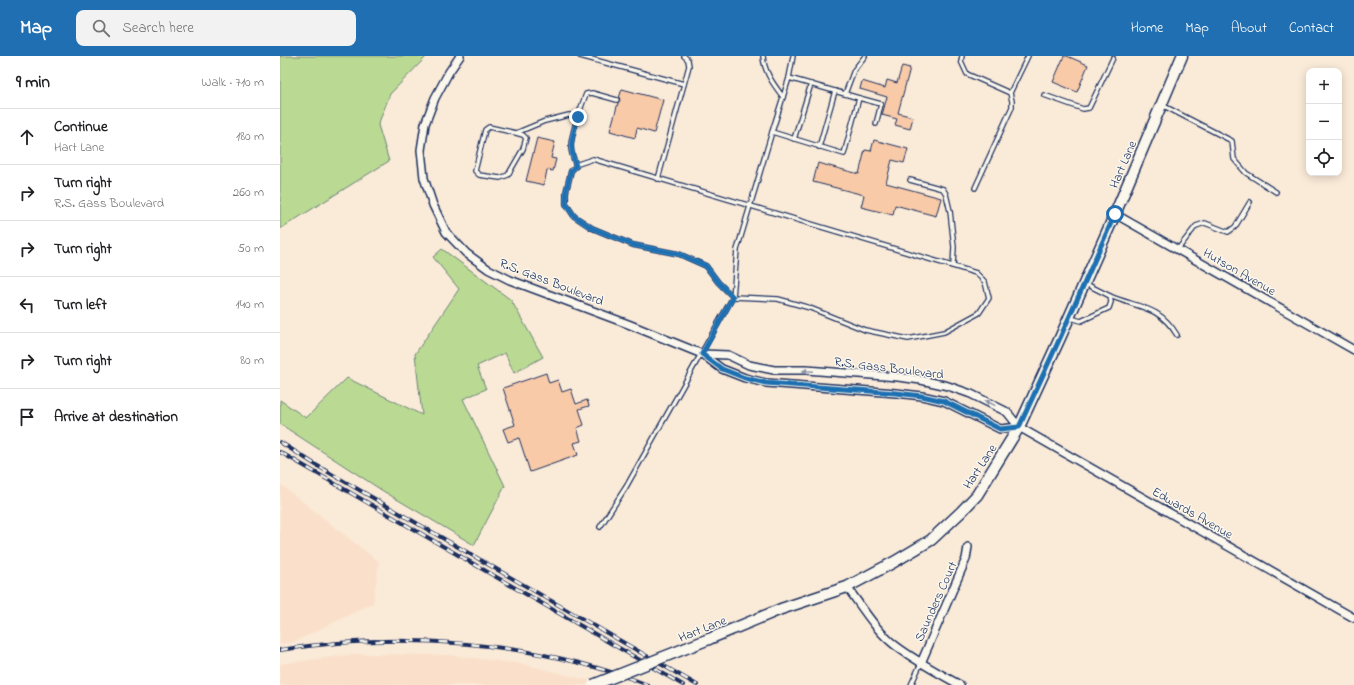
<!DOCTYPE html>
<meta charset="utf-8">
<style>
body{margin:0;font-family:"Indie Flower",sans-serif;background:#f2f2f2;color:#202124}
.controls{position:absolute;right:12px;top:12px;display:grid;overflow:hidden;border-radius:8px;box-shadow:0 2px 10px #0003}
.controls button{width:36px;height:36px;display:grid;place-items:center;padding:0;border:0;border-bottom:1px solid #e0e0e0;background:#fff;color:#202124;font:20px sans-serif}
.stop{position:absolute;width:12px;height:12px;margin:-9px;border:3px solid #1f6fb2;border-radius:50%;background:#fff}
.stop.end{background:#1f6fb2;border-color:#fff;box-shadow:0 1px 4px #0008}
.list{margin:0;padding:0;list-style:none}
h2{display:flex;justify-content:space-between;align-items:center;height:52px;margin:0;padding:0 16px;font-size:17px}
h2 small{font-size:13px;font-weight:400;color:#757577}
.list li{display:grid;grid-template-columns:26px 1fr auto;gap:12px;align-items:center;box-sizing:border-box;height:56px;padding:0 16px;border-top:1px solid #e0e0e0}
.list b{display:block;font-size:15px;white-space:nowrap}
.list p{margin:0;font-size:13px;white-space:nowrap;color:#757577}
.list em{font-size:13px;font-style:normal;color:#757577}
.icon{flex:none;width:22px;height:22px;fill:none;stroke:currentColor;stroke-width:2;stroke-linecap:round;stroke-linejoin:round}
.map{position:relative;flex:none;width:1074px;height:629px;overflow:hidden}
header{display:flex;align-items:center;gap:24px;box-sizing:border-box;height:56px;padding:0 20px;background:#1f6fb2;color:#fff}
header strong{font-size:19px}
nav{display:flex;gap:22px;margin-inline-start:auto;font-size:14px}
.search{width:280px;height:36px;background:#f2f2f2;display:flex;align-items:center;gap:10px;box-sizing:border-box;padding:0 14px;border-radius:8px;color:#757577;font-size:15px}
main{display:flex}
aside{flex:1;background:#fff}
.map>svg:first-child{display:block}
</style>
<header>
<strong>Map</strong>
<div class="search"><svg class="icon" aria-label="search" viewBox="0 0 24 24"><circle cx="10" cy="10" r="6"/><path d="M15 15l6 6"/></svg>Search here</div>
<nav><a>Home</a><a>Map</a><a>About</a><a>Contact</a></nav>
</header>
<main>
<aside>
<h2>9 min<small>Walk · 710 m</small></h2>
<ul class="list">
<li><svg class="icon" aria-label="ahead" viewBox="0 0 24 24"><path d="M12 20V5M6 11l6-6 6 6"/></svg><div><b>Continue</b><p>Hart Lane</p></div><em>180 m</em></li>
<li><svg class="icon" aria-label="right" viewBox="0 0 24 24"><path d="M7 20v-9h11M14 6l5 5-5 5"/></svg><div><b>Turn right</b><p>R.S. Gass Boulevard</p></div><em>260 m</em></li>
<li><svg class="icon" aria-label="right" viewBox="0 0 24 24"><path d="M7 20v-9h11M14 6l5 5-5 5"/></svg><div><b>Turn right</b></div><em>50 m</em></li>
<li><svg class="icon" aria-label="left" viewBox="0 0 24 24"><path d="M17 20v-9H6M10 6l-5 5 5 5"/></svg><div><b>Turn left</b></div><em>140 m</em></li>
<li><svg class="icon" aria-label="right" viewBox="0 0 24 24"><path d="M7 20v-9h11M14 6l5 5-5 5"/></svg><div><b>Turn right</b></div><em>80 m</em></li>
<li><svg class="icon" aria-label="arrive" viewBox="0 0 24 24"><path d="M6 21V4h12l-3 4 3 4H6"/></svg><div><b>Arrive at destination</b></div></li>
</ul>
</aside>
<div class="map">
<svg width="1074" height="629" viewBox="0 0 1074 629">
<rect width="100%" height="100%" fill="#faead8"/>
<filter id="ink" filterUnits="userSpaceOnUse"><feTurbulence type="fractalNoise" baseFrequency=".025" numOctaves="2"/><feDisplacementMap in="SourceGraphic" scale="8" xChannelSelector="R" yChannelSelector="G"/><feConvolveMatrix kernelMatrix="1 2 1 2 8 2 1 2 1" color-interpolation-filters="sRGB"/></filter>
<g filter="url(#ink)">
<g fill="#fae0ca">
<path d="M 0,428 L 99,506 L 93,547 L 14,586 L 0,588 Z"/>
<path d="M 74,598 L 168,599 L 243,608 L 319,627 L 313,629 L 0,629 L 0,608 Z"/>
</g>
<g fill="#bad992" stroke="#6a8478">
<path d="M 0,0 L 147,0 L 110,38 L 98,69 L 109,105 L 0,173 Z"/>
<path d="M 162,193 L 231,244 L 263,301 L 234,317 L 225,297 L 197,310 L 206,333 L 183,343 L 225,430 L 194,489 L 103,435 L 0,368 L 0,344 L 26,362 L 67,322 L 142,359 L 135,298 L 179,233 L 153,201 Z"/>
</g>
<g fill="#f9caa8" stroke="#1b2f5e">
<path d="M 784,0 L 787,0 L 808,9 L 797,36 L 773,26 Z"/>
<path d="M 622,10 L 630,12 L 618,57 L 633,61 L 630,73 L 615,69 L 617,63 L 602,59 L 607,41 L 580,33 L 582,25 L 605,32 L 607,24 L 617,27 Z"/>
<path d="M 342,33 L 383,44 L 374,77 L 357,72 L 355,82 L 330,75 L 338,47 L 340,44 L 339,42 Z"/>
<path d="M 257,82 L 275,86 L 271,102 L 276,103 L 273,115 L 267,114 L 264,129 L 246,125 Z"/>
<path d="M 594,84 L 628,93 L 624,107 L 612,104 L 606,127 L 661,142 L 656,160 L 615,149 L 613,159 L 581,151 L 584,139 L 533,126 L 538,107 L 579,118 L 585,94 L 591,95 Z"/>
<path d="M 266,317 L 269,327 L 278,324 L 282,336 L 291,333 L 296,348 L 307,344 L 309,350 L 299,353 L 304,369 L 297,372 L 301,385 L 294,387 L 298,399 L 250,416 L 239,382 L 228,386 L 223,373 L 235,369 L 223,332 Z"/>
</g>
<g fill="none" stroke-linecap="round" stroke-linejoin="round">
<g stroke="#1b2f5e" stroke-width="6">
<g id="service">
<path d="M 300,0 L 404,28"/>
<path d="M 483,0 C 484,16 494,29 503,41"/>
<path d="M 682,0 L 681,5 L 687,18 L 730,37 L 732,45 L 732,51 L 695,132"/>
<path d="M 509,22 L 579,42 L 564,98 L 492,76 Z"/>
<path d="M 509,22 L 513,0"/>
<path d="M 730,37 L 748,0"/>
<path d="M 567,38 L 565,38 L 574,14 L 585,0"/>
<path d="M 764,39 L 803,53 L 809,52 L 833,2"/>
<path d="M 579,42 L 601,48 L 596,68"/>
<path d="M 882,49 L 952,85 L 954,103 L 966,117 L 996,136"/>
<path d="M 236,77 L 243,79 L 246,82 L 243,93 L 228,119 L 220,122 L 199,119 L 195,115 L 205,74 L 209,71 L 236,77 L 265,65 L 289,59 L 298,61"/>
<path d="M 514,83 L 531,28"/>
<path d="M 539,91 L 555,35"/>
<path d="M 313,103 L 696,217 L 705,226 L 709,242 L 699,257 L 664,276 L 628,283 L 585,274 L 530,252 L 498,243 L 453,241 L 438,226 L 426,210 L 399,198 L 353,189 L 312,172 L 294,160 L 286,148 L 286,136 L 291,115 L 298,108 Z"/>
<path d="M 296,110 C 294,103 290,96 291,89 C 292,76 301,51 306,38 L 312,37 L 337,44"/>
<path d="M 378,123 L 409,10 L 408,4 L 404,0"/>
<path d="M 630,124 L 663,133 L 666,138 L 670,155 L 674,191 L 673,210"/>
<path d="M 898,193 L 916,170 L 925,167 L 948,176 L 955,171 L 970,146"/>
<path d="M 830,240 C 858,252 879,249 897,279"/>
<path d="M 791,262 L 801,265 L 829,252 L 831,246 L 830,240 L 806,228"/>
<path d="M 320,471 L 346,431 L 453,241 L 457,194 L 492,76"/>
<path d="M 631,629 L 641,607"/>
</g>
</g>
<g stroke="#1b2f5e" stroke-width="10">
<g id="minor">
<path d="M 180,0 L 169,16 L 155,42 L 145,68 L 141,94 L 144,122 L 153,149 L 166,176 L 186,197 L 208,213 L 230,224 L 348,268 L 422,298 L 442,313 L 465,322 L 486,327 L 616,337 L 642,340 L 664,345 L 720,373 L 739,371"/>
<path d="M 835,158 L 1074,294"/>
<path d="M 422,298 L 448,299 L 469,309 L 494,314 L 526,314 L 618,321 L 641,324 L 668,330 L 691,338 L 727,356 L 739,371 L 1074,562"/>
<path d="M 567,531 C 582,551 596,575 616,590 C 636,605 658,617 680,629"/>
<path d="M 641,607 L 686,503 L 688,491"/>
</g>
</g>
<g stroke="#1b2f5e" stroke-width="13">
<path id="secondary" d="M 429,583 L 501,553 L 567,531 L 614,506 L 651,484 L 681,456 L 697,439 L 739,371 L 780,282 L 835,158 L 902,0"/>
</g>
<use href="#service" stroke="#fbf7ec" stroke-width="3.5"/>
<use href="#minor" stroke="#fbf7ec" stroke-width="7"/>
<use href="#secondary" stroke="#fbf7ec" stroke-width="10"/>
<g stroke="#1b2f5e" stroke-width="4">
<g id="rail">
<path d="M 0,386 L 36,409 L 417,629"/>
<path d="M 0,396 L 403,629"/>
<path d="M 0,594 C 119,575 255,585 368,629"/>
</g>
</g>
<use href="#rail" stroke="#fbf7ec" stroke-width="2.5" stroke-dasharray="8" stroke-linecap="butt"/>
<g stroke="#1b2f5e" stroke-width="13" stroke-linecap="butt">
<path id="secondary-bridge" d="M 313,629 L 429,583"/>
</g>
<use href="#secondary-bridge" stroke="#fbf7ec" stroke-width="10"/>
</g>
<defs><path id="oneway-solid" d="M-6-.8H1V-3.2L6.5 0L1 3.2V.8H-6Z"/></defs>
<g fill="#8b93a5">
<use href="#oneway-solid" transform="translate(528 315) rotate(-177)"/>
<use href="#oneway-solid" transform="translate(710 347) rotate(-154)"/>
</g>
</g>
<g fill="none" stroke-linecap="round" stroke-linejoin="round" filter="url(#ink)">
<path stroke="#1f6fb2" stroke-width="5" d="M 298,61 C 292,83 288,88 296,110 L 291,115 L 286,136 L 286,148 L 294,160 L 312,172 L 353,189 L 399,198 L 426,210 L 438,226 L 453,241 L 422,298 L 442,313 L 465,322 L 486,327 L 616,337 L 642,340 L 664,345 L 720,373 L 739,371 L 780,282 L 835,158"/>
</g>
<g text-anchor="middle" stroke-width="3" stroke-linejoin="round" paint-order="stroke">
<g font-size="13" fill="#1b2f5e" stroke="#fbf7ec">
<text transform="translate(842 108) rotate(-67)" y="5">Hart Lane</text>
<text transform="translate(960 215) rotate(30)" y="5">Hutson Avenue</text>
<text transform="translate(272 225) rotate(21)" y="5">R.S. Gass Boulevard</text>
<text transform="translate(609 311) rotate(7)" y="5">R.S. Gass Boulevard</text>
<text transform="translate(699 410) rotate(-57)" y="5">Hart Lane</text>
<text transform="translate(913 456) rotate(30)" y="5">Edwards Avenue</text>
<text transform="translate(655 545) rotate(-66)" y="5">Saunders Court</text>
<text transform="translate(422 572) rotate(-22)" y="5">Hart Lane</text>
</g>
</g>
</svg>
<div class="controls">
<button>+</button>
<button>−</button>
<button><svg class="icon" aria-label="locate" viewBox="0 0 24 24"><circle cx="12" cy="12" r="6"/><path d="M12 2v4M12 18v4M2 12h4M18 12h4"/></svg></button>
</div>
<div class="stop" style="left:835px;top:158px"></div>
<div class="stop end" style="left:298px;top:61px"></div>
</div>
</main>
